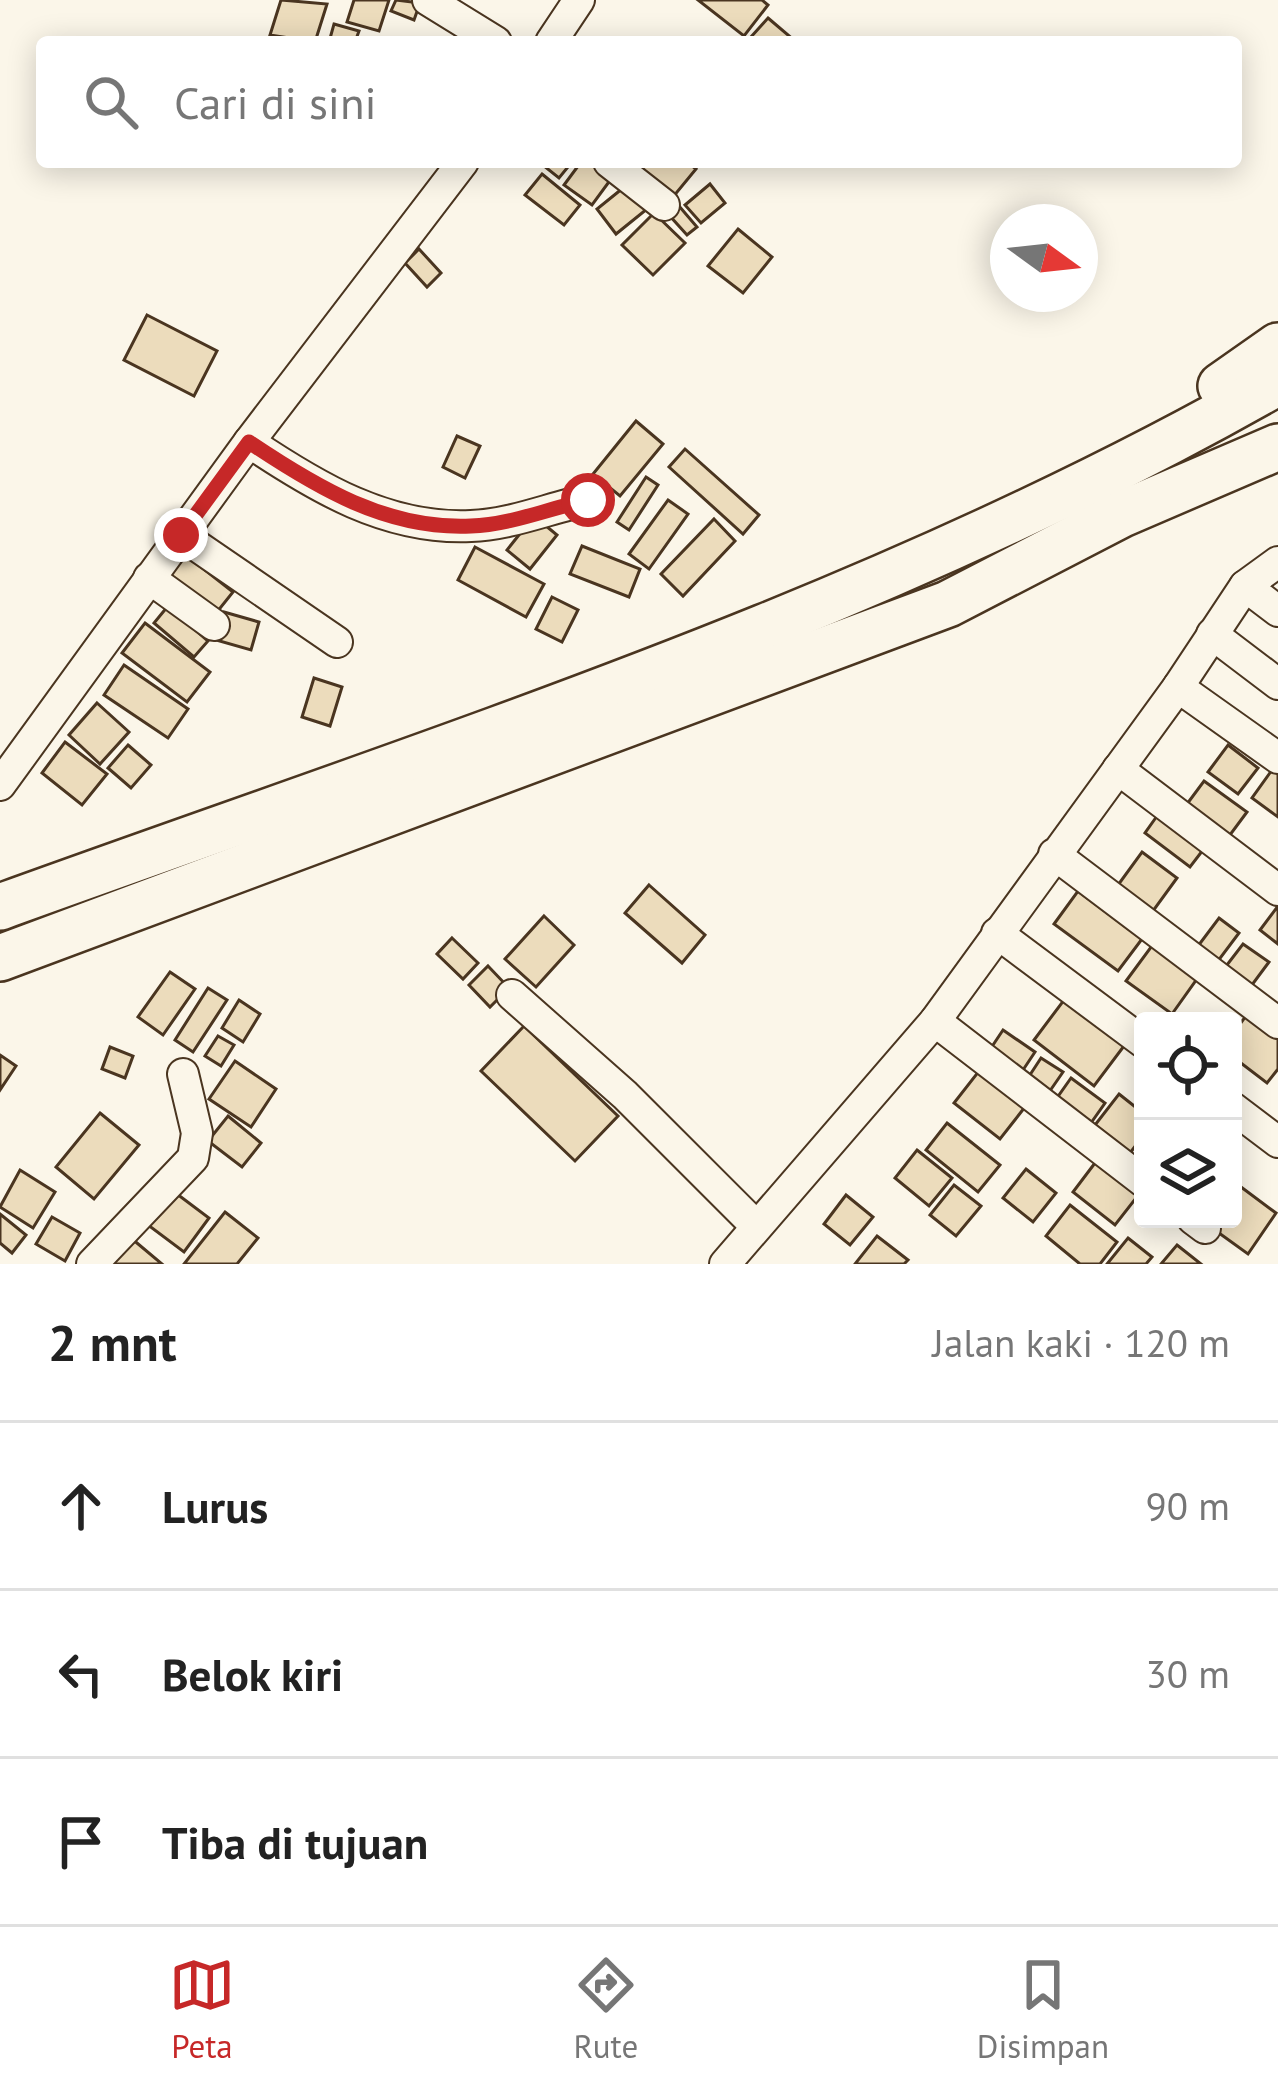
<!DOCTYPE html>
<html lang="id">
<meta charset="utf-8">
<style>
body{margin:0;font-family:"PT Sans",sans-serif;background:#f6f6f6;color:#222}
.controls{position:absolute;right:36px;bottom:36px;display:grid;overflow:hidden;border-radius:12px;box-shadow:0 6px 30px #0003}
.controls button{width:108px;height:108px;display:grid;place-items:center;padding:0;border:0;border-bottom:3px solid #e0e0e0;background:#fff;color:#222;font:60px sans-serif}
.compass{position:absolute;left:990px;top:204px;width:108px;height:108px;border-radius:50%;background:#fff;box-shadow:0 6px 30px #0003;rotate:105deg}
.stop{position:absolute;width:36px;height:36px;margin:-27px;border:9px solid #c62828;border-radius:50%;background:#fff}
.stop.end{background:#c62828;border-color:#fff;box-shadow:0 3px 12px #0008}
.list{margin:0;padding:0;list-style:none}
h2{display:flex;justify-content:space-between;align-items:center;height:156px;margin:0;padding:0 48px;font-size:51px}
h2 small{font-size:39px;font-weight:400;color:#767676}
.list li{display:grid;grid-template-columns:78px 1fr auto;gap:36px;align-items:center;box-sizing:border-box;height:168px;padding:0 48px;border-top:3px solid #e0e0e0}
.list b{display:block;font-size:45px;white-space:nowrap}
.list em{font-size:39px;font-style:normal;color:#767676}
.icon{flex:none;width:66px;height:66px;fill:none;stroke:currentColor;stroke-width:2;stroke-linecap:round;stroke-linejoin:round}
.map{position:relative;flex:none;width:1278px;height:1264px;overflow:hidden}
.search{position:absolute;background:#fff;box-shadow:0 6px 30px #0003;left:36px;right:36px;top:36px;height:132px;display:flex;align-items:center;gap:30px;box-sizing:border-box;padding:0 42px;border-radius:12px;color:#767676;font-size:45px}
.sheet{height:660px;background:#fff}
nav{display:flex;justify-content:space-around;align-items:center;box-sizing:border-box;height:168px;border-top:3px solid #e0e0e0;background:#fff;font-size:33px;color:#767676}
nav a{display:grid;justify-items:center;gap:6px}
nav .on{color:#c62828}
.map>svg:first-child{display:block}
</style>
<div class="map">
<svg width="1278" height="1264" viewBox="0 0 1278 1264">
<rect width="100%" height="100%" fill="#fbf6e9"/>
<g fill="#ecdcbc" stroke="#4a3520" stroke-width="3">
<path d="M 281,0 L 327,4 L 315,42 L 270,35 Z"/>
<path d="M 354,0 L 389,0 L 379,31 L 347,22 Z"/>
<path d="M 396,0 L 420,3 L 414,20 L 391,11 Z"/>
<path d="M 698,0 L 762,0 L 768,5 L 744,36 Z"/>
<path d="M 768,18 L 794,40 L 792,42 L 750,38 Z"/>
<path d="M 334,24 L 359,31 L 355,42 L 329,42 Z"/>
<path d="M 547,162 L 572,162 L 559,178 L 544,166 Z"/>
<path d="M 581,162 L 596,162 L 614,175 L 592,205 L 564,185 Z"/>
<path d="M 637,162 L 687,162 L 696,169 L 673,197 L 634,166 Z"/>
<path d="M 542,174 L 580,205 L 564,225 L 525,195 Z"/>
<path d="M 628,184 L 647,209 L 616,234 L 597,209 Z"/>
<path d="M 710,184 L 725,203 L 701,223 L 685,205 Z"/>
<path d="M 679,206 L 697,227 L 687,235 L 669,215 Z"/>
<path d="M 654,213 L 685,243 L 653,275 L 622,245 Z"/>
<path d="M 738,229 L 772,257 L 743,293 L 708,266 Z"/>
<path d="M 419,249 L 441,273 L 427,287 L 405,263 Z"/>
<path d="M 147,315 L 217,351 L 194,396 L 124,360 Z"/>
<path d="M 636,421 L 663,444 L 620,496 L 593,474 Z"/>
<path d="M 457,436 L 480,446 L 465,478 L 443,467 Z"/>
<path d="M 685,449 L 759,515 L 743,534 L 669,467 Z"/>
<path d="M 646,477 L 658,485 L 629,530 L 617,522 Z"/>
<path d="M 668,500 L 688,514 L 649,569 L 629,554 Z"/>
<path d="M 534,516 L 557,535 L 530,569 L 507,550 Z"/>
<path d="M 714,519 L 735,541 L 683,596 L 661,574 Z"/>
<path d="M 582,546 L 640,569 L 629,597 L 570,574 Z"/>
<path d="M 475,547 L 544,584 L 526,617 L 458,580 Z"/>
<path d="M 182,552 L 233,592 L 213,617 L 162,577 Z"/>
<path d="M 552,597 L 578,610 L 562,642 L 536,629 Z"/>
<path d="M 168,606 L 208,641 L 194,657 L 154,623 Z"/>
<path d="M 224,612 L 259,622 L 251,650 L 216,640 Z"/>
<path d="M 145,623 L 210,672 L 187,702 L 122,653 Z"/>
<path d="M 124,665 L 188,709 L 168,738 L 104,695 Z"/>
<path d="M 314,678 L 342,687 L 330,726 L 302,717 Z"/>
<path d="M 97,703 L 129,732 L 100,764 L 69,735 Z"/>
<path d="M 65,742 L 107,774 L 82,805 L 42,773 Z"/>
<path d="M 128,745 L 151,765 L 131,788 L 108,768 Z"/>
<path d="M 1228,745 L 1258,768 L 1238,794 L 1208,772 Z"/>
<path d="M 1272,770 L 1278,774 L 1278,817 L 1252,798 Z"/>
<path d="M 1204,781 L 1247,812 L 1227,839 L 1184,808 Z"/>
<path d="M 1157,816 L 1203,850 L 1190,867 L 1145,833 Z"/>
<path d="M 1142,852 L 1177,878 L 1145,922 L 1110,896 Z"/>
<path d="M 649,885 L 705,935 L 682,963 L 625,913 Z"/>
<path d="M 1078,891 L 1142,939 L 1118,971 L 1054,924 Z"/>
<path d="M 1278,906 L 1278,944 L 1260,930 Z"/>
<path d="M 544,916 L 574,945 L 536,987 L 505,959 Z"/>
<path d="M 1219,918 L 1239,933 L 1215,965 L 1195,950 Z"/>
<path d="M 452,938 L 478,963 L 463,979 L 437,954 Z"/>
<path d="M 1154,943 L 1199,976 L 1172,1014 L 1126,981 Z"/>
<path d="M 1243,944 L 1269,962 L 1246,993 L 1220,974 Z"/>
<path d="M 488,966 L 509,988 L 490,1007 L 469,985 Z"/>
<path d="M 170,972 L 195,989 L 163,1035 L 138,1017 Z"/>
<path d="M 208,988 L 227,1000 L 193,1052 L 175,1040 Z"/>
<path d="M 239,1000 L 260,1014 L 243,1042 L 222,1028 Z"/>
<path d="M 1064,1000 L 1124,1046 L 1094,1086 L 1034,1040 Z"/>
<path d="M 1248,1013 L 1278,1036 L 1278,1069 L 1267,1083 L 1233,1057 L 1233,1034 Z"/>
<path d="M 524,1026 L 618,1116 L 575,1161 L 481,1071 Z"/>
<path d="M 1003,1030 L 1035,1052 L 1019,1076 L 987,1054 Z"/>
<path d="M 218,1036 L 234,1045 L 221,1066 L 205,1056 Z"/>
<path d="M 110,1047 L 133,1056 L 125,1078 L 102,1069 Z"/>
<path d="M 0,1055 L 16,1066 L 0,1090 Z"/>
<path d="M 1041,1058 L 1063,1072 L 1045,1098 L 1024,1084 Z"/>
<path d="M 235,1061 L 276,1089 L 251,1127 L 209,1099 Z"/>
<path d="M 979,1071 L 1025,1107 L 1000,1139 L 954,1103 Z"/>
<path d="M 1071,1078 L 1105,1103 L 1086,1130 L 1052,1105 Z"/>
<path d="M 1119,1094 L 1143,1113 L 1143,1136 L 1130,1153 L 1095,1125 Z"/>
<path d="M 100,1113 L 139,1145 L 94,1199 L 56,1167 Z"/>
<path d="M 228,1116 L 261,1143 L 242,1167 L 208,1141 Z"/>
<path d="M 947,1123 L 1000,1165 L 978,1192 L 926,1150 Z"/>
<path d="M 917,1150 L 952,1178 L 929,1206 L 895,1178 Z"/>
<path d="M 1098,1159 L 1140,1193 L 1115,1225 L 1073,1192 Z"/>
<path d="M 1026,1169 L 1056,1193 L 1033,1222 L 1003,1198 Z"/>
<path d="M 20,1170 L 55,1192 L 33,1228 L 0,1207 Z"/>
<path d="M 1233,1181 L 1276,1213 L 1248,1254 L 1201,1220 L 1233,1219 Z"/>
<path d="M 954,1185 L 981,1206 L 956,1236 L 930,1215 Z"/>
<path d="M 169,1188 L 209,1218 L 184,1252 L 144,1222 Z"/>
<path d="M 846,1195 L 873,1217 L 850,1245 L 824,1224 Z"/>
<path d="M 1070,1205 L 1117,1242 L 1100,1264 L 1080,1264 L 1046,1236 Z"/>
<path d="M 225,1212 L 258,1238 L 237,1264 L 184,1264 Z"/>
<path d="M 0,1214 L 26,1235 L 12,1253 L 0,1243 Z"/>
<path d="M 52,1217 L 80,1233 L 65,1261 L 36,1244 Z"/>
<path d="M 877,1236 L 908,1260 L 904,1264 L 855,1264 Z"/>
<path d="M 131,1238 L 162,1264 L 110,1264 Z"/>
<path d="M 1128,1238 L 1152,1257 L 1146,1264 L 1107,1264 Z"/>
<path d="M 1177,1245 L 1201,1264 L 1161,1264 Z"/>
</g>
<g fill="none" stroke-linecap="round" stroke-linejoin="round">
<g stroke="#4a3520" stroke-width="34">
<g id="minor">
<path d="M 428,0 L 496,42"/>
<path d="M 551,42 L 579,0"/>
<path d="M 609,162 L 664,205"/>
<path d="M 249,442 C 316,487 387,530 471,526 C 510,525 549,508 588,500"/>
<path d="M 181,535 L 337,642"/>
<path d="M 149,578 L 214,625"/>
<path d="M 1245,586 L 1278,611"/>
<path d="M 1212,634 L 1278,684"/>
<path d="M 1178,687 L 1278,758"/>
<path d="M 1118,769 L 1278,890"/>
<path d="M 0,785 L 249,442 L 463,162"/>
<path d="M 1054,854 L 1278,1023"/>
<path d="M 997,933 L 1143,1042"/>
<path d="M 512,995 L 625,1095 L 756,1226"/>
<path d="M 935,1021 L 1143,1181"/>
<path d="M 1233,1108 L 1278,1142"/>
<path d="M 1193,1219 L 1205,1228"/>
<path d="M 92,1264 L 193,1158 L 197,1133 L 183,1074"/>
<path d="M 725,1264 L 935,1021 L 1178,687 L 1245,586 L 1278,562"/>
</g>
</g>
<g stroke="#4a3520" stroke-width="50">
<g id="highway">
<path d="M 1221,386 L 1278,346"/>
<path d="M 0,907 C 433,750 876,612 1278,382"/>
<path d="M 0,958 L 948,604 L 1122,514 L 1278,447"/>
</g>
</g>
<use href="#minor" stroke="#fbf6e9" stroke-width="30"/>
<use href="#highway" stroke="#fbf6e9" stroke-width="45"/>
</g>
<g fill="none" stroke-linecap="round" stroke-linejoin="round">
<path stroke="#c62828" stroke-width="15" d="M 181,535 L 249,442 C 316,487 387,530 471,526 C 510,525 550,508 588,500"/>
</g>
</svg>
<div class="controls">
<button><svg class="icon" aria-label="locate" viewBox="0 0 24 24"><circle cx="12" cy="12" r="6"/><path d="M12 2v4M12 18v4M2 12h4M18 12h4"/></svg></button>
<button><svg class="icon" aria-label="layers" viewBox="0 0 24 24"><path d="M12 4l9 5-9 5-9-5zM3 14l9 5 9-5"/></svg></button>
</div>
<svg class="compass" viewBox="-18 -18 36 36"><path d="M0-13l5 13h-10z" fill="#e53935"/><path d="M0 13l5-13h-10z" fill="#767676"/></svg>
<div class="stop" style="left:588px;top:500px"></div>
<div class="stop end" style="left:181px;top:535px"></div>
<div class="search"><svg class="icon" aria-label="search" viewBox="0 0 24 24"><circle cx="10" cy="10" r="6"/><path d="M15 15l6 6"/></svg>Cari di sini</div>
</div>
<section class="sheet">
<h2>2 mnt<small>Jalan kaki · 120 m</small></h2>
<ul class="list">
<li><svg class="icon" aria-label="ahead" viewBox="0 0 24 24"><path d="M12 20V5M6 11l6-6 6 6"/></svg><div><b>Lurus</b></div><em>90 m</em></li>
<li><svg class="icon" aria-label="left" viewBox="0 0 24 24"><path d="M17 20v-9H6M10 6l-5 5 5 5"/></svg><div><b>Belok kiri</b></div><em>30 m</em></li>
<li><svg class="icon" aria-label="arrive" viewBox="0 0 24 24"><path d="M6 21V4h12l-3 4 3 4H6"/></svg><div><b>Tiba di tujuan</b></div></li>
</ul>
</section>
<nav>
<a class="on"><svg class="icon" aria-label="map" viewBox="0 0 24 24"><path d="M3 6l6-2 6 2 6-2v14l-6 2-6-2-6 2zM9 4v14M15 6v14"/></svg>Peta</a>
<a><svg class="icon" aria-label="directions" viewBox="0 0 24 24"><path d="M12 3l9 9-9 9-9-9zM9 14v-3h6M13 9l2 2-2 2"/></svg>Rute</a>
<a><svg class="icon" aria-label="saved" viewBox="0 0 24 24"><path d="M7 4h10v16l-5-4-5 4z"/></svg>Disimpan</a>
</nav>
